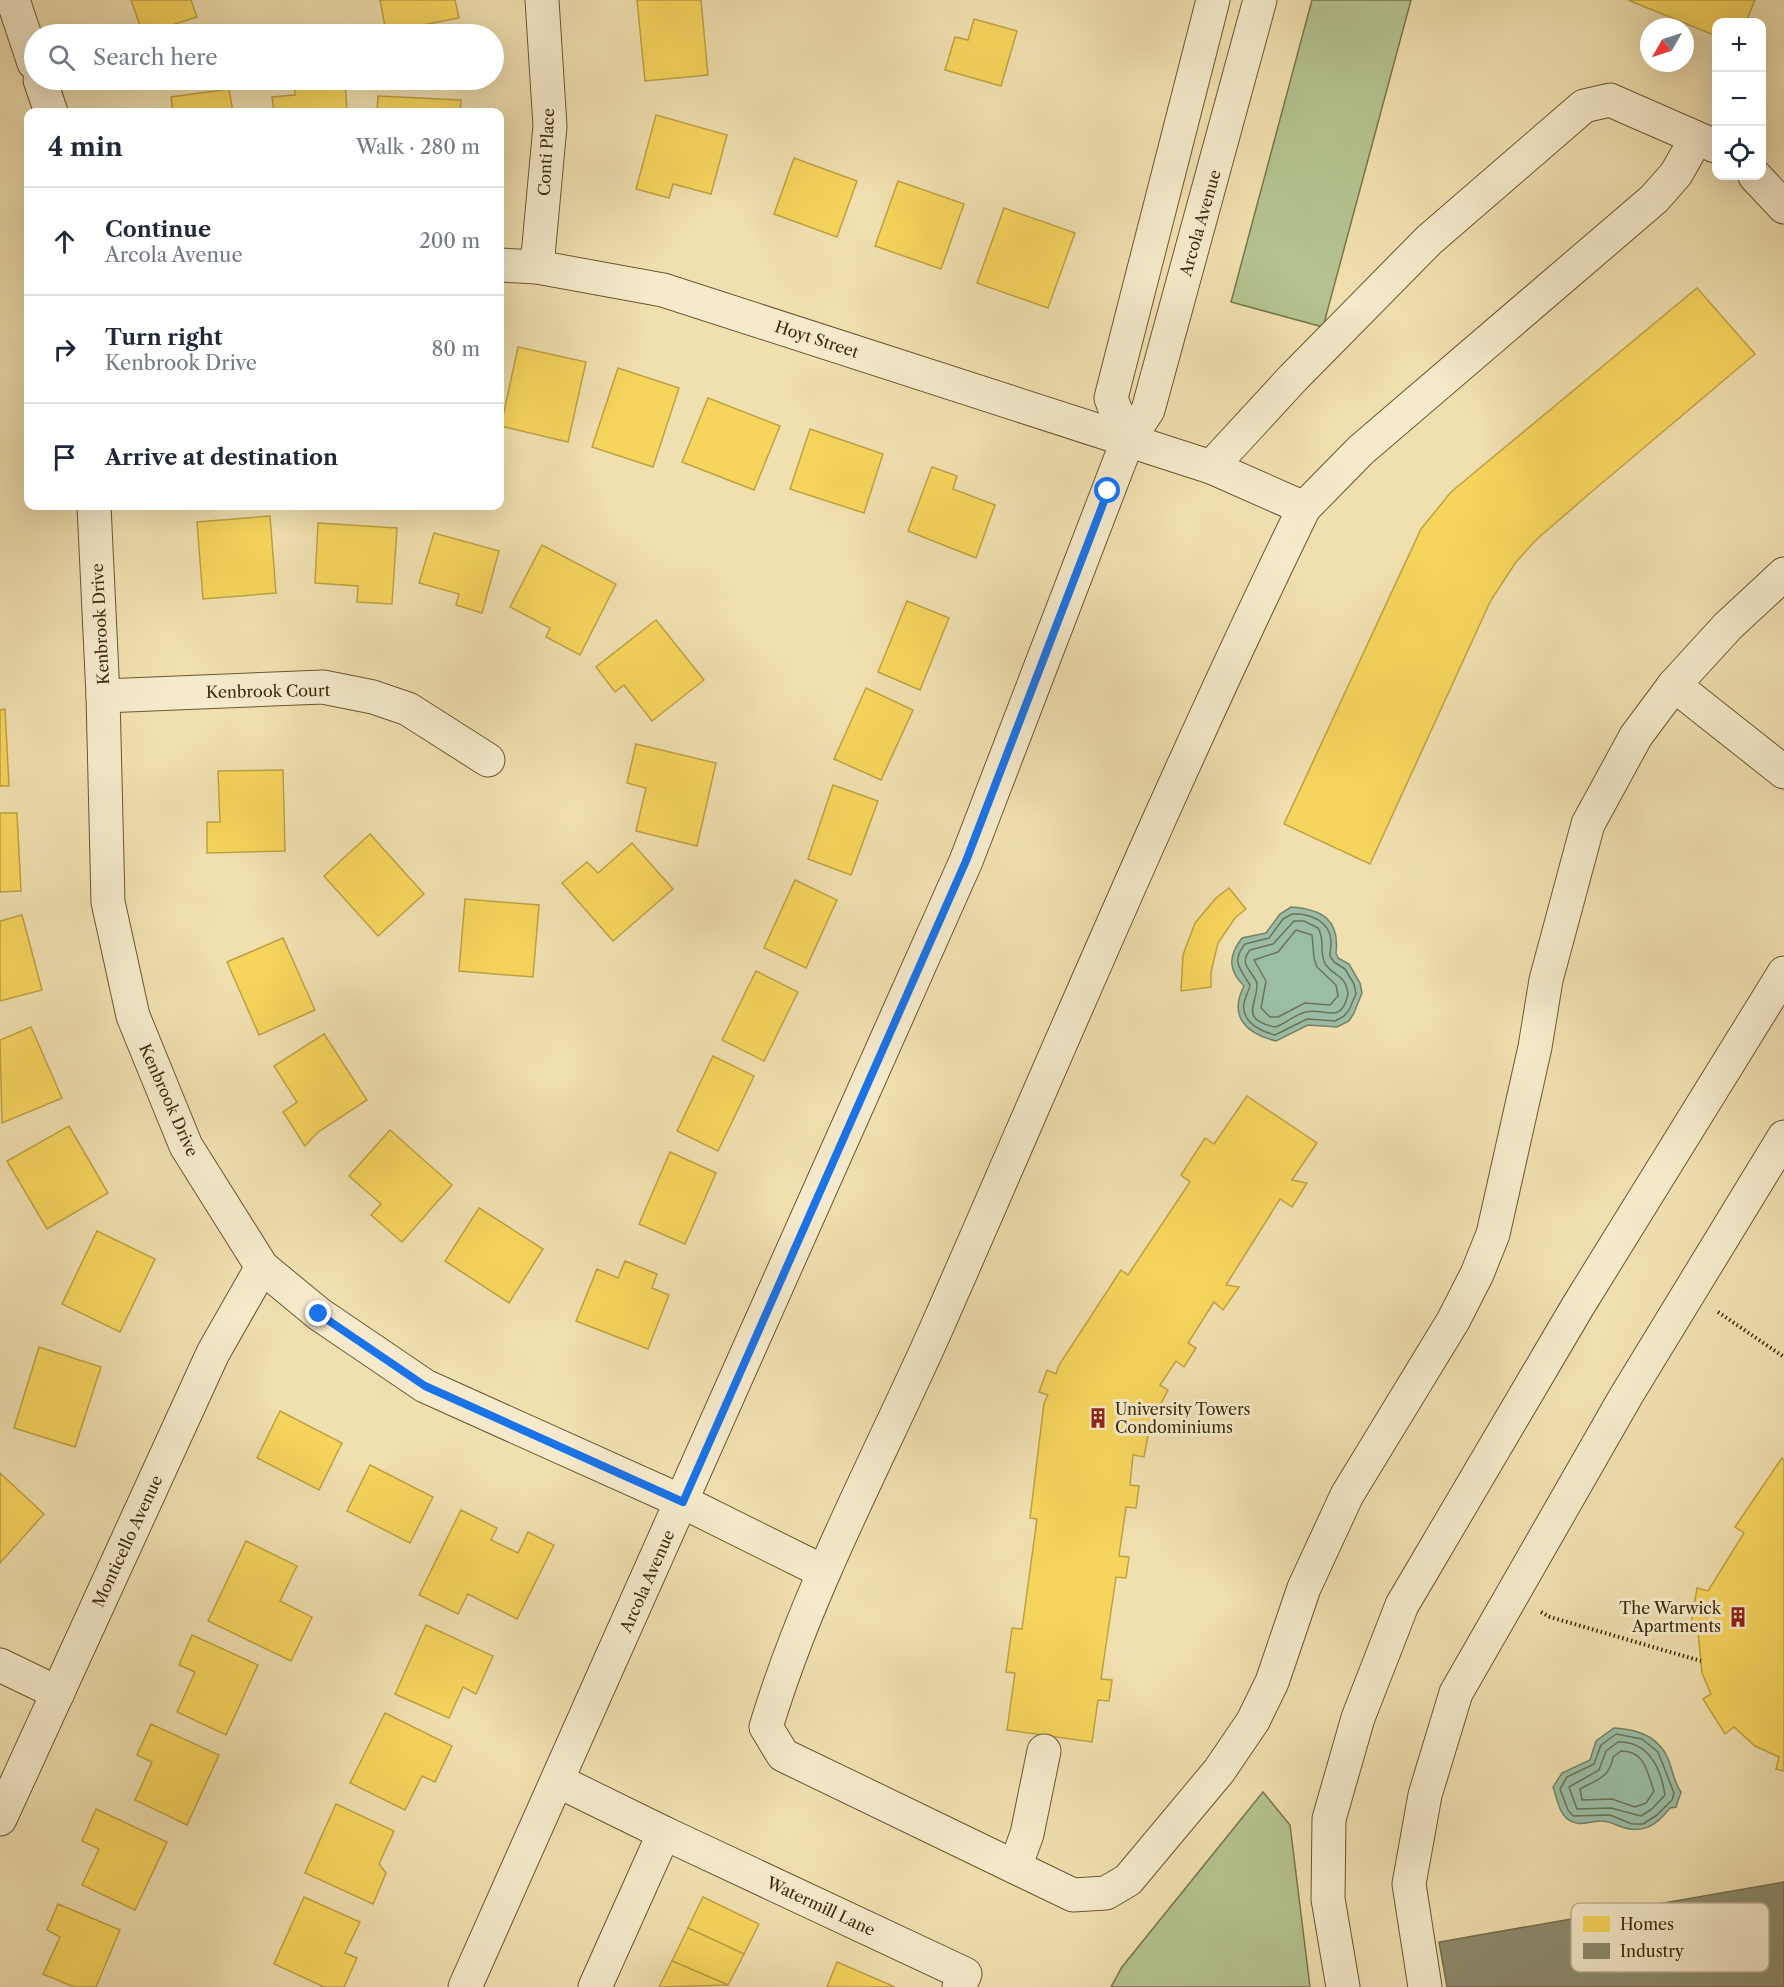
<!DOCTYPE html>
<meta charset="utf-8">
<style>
body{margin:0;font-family:"Libre Caslon Text",serif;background:#f2f2f3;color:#1f2937}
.controls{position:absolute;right:18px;top:18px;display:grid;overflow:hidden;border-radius:12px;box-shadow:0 6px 24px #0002}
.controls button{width:54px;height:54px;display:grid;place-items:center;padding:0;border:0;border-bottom:2px solid #e0e1e3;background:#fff;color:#1f2937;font:30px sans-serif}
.compass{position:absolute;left:1640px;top:18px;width:54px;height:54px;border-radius:50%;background:#fff;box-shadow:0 6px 24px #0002;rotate:231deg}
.stop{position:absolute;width:18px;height:18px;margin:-14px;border:4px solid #1a73e8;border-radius:50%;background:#fff}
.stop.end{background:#1a73e8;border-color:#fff;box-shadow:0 2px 6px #0008}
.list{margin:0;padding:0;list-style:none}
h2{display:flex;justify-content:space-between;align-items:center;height:78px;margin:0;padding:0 24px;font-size:26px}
h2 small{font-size:20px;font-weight:400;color:#747a83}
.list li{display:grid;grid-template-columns:39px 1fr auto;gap:18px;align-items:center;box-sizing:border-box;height:108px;padding:0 24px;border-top:2px solid #e0e1e3}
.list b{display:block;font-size:22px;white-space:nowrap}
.list p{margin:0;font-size:20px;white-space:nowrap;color:#747a83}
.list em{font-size:20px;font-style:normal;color:#747a83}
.icon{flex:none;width:33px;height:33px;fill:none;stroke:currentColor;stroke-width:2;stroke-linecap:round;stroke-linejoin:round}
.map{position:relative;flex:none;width:1784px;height:1987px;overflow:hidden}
.search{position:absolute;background:#fff;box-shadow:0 6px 24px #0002;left:24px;top:24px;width:480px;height:66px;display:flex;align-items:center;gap:15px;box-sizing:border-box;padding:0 21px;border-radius:33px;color:#747a83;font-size:22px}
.panel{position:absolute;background:#fff;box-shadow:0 6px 24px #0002;left:24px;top:108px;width:480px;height:402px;border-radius:12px}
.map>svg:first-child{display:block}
</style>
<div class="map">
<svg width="1784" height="1987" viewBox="0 0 1784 1987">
<rect width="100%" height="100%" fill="#f0dfaf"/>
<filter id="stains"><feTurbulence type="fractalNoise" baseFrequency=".00333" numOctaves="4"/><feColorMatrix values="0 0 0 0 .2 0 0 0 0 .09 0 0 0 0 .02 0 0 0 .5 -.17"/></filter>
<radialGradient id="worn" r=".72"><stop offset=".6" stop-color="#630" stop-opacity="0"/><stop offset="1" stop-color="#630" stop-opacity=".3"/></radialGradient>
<g fill="#b4c390" stroke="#7a764c" stroke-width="1.5">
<path d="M 1312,0 L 1411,0 L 1323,327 L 1231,302 Z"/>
<path d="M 1263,1792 L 1290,1825 L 1310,1987 L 1111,1987 L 1122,1967 Z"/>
</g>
<g fill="#9bbda5" stroke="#768267" stroke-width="1.5">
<path d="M 1291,907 C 1322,909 1340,920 1336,953 L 1338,958 L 1349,964 L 1360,983 L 1362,993 L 1354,1013 L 1349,1021 L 1337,1027 L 1308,1025 L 1276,1041 C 1247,1034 1228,1017 1244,986 C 1228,970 1228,956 1242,938 L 1266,933 L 1280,914 Z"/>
<path d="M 1614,1728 C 1638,1729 1660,1737 1669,1761 C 1673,1772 1674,1782 1681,1792 L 1676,1807 L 1670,1808 C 1656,1826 1642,1835 1619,1826 C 1612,1823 1608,1821 1601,1821 C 1590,1821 1579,1827 1569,1820 C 1559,1814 1557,1798 1553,1787 L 1562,1773 L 1590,1760 L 1596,1741 Z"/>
</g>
<g fill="#f6d55c" stroke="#bfa243" stroke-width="1.5">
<path d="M 131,0 L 191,0 L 197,17 L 143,34 Z"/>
<path d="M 380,0 L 455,0 L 459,18 L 386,32 Z"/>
<path d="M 637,0 L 701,0 L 708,75 L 645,81 Z"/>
<path d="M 1628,0 L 1755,0 L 1746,22 L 1716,22 L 1716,36 Z"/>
<path d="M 974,19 L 1017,31 L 1001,86 L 945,70 L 955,37 L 968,40 Z"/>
<path d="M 294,80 L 345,80 L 347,112 L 274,112 L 272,97 L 295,95 Z"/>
<path d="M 229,89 L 233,112 L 173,112 L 171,97 Z"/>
<path d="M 378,96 L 461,100 L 460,112 L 377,112 Z"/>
<path d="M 656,115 L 727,135 L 711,194 L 673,184 L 669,198 L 636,189 Z"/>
<path d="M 794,158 L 857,181 L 837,237 L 774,214 Z"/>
<path d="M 898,181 L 964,204 L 941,269 L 875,246 Z"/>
<path d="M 1004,208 L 1075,233 L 1048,308 L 977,283 Z"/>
<path d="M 1697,288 L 1755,354 L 1589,494 L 1537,539 L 1516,562 L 1491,600 L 1370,864 L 1284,824 L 1421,529 L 1451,492 Z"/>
<path d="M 518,347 L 586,362 L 568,442 L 501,426 Z"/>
<path d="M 618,368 L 679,388 L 653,467 L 592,447 Z"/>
<path d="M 708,398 L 780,426 L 754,490 L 682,462 Z"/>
<path d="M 810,429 L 883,454 L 864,513 L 790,489 Z"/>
<path d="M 932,467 L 957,476 L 953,489 L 995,505 L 976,558 L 908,531 Z"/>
<path d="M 270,516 L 276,593 L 203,599 L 197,522 Z"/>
<path d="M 318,523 L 397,528 L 392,604 L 357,602 L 358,586 L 315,583 Z"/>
<path d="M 434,533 L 499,551 L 482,613 L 456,605 L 459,594 L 419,583 Z"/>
<path d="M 542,545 L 616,584 L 580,655 L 546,637 L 550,628 L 510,607 Z"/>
<path d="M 907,601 L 949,618 L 920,690 L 878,672 Z"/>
<path d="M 656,620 L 704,680 L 652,721 L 624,685 L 615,692 L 596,667 Z"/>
<path d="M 866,688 L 913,710 L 881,780 L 834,759 Z"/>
<path d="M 5,709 L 9,786 L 0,786 L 0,710 Z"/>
<path d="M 636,744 L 716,763 L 697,846 L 636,831 L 646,788 L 627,783 Z"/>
<path d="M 283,770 L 285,851 L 207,853 L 207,822 L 220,822 L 218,771 Z"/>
<path d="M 833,785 L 878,801 L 851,875 L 808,859 Z"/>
<path d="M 0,813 L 17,813 L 21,891 L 0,892 Z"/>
<path d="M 370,834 L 424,894 L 378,936 L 324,876 Z"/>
<path d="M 632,843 L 673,889 L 613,941 L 562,883 L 587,862 L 598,873 Z"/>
<path d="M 795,880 L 837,900 L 806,968 L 764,948 Z"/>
<path d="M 1229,888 L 1246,909 L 1235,918 L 1218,943 L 1211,972 L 1211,987 L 1181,991 L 1183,955 L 1195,923 L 1216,898 Z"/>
<path d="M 465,899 L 539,905 L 533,977 L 459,971 Z"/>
<path d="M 22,915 L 42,990 L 0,1001 L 0,921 Z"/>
<path d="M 283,938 L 315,1010 L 259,1035 L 227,962 Z"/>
<path d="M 756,971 L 798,992 L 764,1061 L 722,1040 Z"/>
<path d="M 31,1027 L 62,1098 L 2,1123 L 0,1040 Z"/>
<path d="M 324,1034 L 367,1100 L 318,1132 L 305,1146 L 283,1112 L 297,1102 L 274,1066 Z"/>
<path d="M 713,1056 L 754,1076 L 718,1151 L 677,1131 Z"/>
<path d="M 1247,1096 L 1317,1143 L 1292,1180 L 1307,1183 L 1292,1207 L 1280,1199 L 1226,1285 L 1239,1287 L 1223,1310 L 1214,1302 L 1188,1343 L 1196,1348 L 1184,1367 L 1176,1361 L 1160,1385 L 1168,1390 L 1150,1425 L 1144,1457 L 1133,1455 L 1130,1485 L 1139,1486 L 1136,1508 L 1126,1507 L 1119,1556 L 1129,1557 L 1126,1578 L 1116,1577 L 1101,1679 L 1112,1680 L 1109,1701 L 1098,1700 L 1092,1742 L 1007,1730 L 1015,1673 L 1006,1672 L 1012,1628 L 1022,1629 L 1037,1519 L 1030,1518 L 1044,1403 L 1048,1395 L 1039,1392 L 1047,1370 L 1056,1374 L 1059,1365 L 1121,1270 L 1128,1275 L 1190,1182 L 1181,1175 L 1205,1138 L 1214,1144 Z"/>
<path d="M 69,1126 L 108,1193 L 47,1229 L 7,1161 Z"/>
<path d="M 390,1130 L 452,1185 L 402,1242 L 371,1215 L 381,1204 L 349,1176 Z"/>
<path d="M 670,1152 L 716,1173 L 685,1244 L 639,1224 Z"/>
<path d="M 479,1208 L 543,1249 L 509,1303 L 445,1261 Z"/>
<path d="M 97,1231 L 155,1259 L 120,1332 L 62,1304 Z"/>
<path d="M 625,1261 L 657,1274 L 652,1288 L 669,1295 L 648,1349 L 576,1321 L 597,1269 L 618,1278 Z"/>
<path d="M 39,1347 L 101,1367 L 75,1447 L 14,1428 Z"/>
<path d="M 280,1411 L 342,1443 L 319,1490 L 257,1458 Z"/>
<path d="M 1782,1458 L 1784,1460 L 1784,1771 L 1776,1769 L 1779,1757 L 1755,1746 L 1734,1727 L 1725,1734 L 1703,1699 L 1711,1694 L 1702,1673 L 1698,1631 L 1690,1631 L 1697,1588 L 1708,1591 L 1744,1533 L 1735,1527 Z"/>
<path d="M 370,1465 L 433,1497 L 410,1543 L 347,1511 Z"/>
<path d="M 0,1473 L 44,1514 L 0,1563 Z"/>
<path d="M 461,1510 L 497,1528 L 491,1540 L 518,1553 L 528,1532 L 554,1545 L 517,1619 L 468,1594 L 458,1614 L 419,1595 Z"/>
<path d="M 246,1541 L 297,1566 L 280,1601 L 312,1617 L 291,1661 L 208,1621 Z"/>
<path d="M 426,1625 L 493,1656 L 476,1694 L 463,1687 L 449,1718 L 395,1694 Z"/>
<path d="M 192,1635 L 258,1665 L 226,1735 L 177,1712 L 195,1672 L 179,1665 Z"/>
<path d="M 385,1713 L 452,1746 L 435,1782 L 422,1776 L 405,1810 L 350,1783 Z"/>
<path d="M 151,1724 L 219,1755 L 187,1825 L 135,1800 L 152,1762 L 137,1755 Z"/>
<path d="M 336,1804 L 394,1831 L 379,1864 L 386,1873 L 373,1904 L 305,1873 Z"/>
<path d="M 96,1809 L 167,1842 L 135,1910 L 82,1885 L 99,1849 L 82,1841 Z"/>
<path d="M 304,1897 L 360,1922 L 345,1953 L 357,1958 L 344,1987 L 324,1987 L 274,1964 Z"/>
<path d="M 703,1897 L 759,1924 L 744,1954 L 688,1928 Z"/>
<path d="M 58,1904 L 120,1930 L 96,1987 L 74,1987 L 43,1974 L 60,1937 L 47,1930 Z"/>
<path d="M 688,1928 L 744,1954 L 728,1985 L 672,1961 Z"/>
<path d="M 672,1961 L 728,1985 L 659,1987 Z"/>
<path d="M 837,1962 L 895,1987 L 827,1987 Z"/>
</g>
<path fill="#8c8c6e" stroke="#756f50" stroke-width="1.5" d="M 1784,1882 L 1784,1987 L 1447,1987 L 1439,1942 Z"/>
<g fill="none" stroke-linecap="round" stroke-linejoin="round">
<g stroke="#6d7457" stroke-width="1.5">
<path d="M 1292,914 C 1310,913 1330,921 1331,941 C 1331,947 1330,951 1330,956 L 1334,962 L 1345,969 L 1354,984 L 1356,994 L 1349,1010 L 1344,1016 L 1335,1021 L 1307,1019 L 1275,1035 C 1260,1031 1241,1022 1244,1003 C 1245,997 1249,991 1250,985 C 1240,968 1231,962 1245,944 L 1269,938 L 1283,919 Z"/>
<path d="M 1294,921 L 1304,921 L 1318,928 C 1326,941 1318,953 1326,965 C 1335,978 1345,973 1348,994 C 1341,1026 1325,1007 1306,1012 C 1295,1014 1286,1024 1275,1027 C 1238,1019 1258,1004 1257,983 C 1252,970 1238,965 1250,950 L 1273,944 Z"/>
<path d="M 1296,930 L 1312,935 L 1314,958 L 1317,967 L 1336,985 L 1338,996 L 1330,1005 L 1305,1003 L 1278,1017 L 1270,1017 L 1261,1008 L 1266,981 L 1254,960 L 1278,952 Z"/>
<path d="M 1616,1734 L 1642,1739 L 1658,1752 L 1674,1793 L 1672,1800 L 1657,1815 L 1643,1824 L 1632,1824 L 1610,1815 L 1573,1816 L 1568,1810 L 1560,1789 L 1567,1777 L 1594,1764 L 1601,1745 Z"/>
<path d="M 1618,1742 C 1649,1741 1661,1769 1665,1795 L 1652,1809 L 1641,1816 L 1611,1808 L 1577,1809 L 1569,1787 L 1599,1770 L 1606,1751 Z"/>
<path d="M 1621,1751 C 1646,1751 1647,1773 1654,1791 L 1646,1803 L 1635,1807 L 1612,1799 L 1582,1800 L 1580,1789 C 1596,1780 1610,1778 1613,1757 Z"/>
</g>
<g stroke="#6b5732" stroke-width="35">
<g id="minor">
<path d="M 13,0 L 34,63"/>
<path d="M 40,80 L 51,112"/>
<path d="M 1755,176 L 1784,207"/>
<path d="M 500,265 L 537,267 L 663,290 L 1211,467 L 1304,508 L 1361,450 L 1654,199 L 1676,174 L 1696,139"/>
<path d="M 537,267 L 550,126 L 542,0"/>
<path d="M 1127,442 L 1111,398 L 1213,0"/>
<path d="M 1211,467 L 1293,378 L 1429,240 L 1584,106 L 1610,100 L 1715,146"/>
<path d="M 94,506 L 103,696 L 108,902 L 133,1016 L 186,1146 L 262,1267 L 319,1314 L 425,1386 L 683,1502 L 824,1572"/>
<path d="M 1304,508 C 1173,777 1057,1054 937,1327 C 878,1460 808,1588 766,1727 L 783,1755 L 1073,1895 L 1106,1893 L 1128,1880 L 1219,1771 L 1253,1721 L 1272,1682 L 1304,1588 L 1347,1495 L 1453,1321 L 1477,1274 L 1493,1234 L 1535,1047 L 1546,980 L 1588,824 L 1636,736 L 1674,685 L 1728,626 L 1784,574"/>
<path d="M 1674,685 L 1784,772"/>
<path d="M 103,696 L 323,687 L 373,697 L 408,709 L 488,760"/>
<path d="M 0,1665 L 58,1693"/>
<path d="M 558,1781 L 664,1833"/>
<path d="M 0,1819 L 213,1353 L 262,1267"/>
<path d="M 1015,1867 L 1027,1834 L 1044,1751"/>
<path d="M 465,1987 L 966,861 L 1127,442 L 1148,410 L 1260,0"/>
<path d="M 595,1987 L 664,1833 L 965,1974 L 959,1987"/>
<path d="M 1343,1987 L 1328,1899 L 1329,1819 L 1358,1718 L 1402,1605 L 1578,1306 L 1784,973"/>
<path d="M 1425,1987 L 1409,1884 L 1425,1795 L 1456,1693 L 1626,1396 L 1784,1137"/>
</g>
</g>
<g stroke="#3f2a09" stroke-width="4" stroke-dasharray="1.5 3" stroke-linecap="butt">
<path d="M 1718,1312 L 1784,1357"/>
<path d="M 1541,1612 L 1550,1617 L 1701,1661"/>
</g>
<use href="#minor" stroke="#f5eacb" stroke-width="33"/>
</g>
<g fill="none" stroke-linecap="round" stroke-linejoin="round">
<path stroke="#1a73e8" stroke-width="8" d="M 319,1314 L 425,1386 L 683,1502 L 966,861 L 1108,491"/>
</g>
<defs>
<g id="building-bare" transform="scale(1.62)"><path d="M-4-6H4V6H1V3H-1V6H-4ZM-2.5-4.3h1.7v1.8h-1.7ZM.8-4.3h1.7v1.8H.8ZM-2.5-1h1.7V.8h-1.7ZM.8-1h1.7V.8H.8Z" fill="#8f2418" stroke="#f5eacb" stroke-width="2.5" paint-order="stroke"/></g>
</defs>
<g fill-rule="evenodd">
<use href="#building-bare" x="1098" y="1418"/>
<use href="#building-bare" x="1738" y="1617"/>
</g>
<g text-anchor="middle" stroke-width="6" stroke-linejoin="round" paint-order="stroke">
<g font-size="16" fill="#3f2a09" stroke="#f5eacb">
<text transform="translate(546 152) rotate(-87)" y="6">Conti Place</text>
<text transform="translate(1200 223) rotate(-74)" y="6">Arcola Avenue</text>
<text transform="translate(817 339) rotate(18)" y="6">Hoyt Street</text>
<text transform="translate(100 624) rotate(-93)" y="6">Kenbrook Drive</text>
<text transform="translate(268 691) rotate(-1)" y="6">Kenbrook Court</text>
<text transform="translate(169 1100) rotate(66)" y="6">Kenbrook Drive</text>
<text transform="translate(127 1541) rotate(-65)" y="6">Monticello Avenue</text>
<text transform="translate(647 1581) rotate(-66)" y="6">Arcola Avenue</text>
<text transform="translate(821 1906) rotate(25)" y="6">Watermill Lane</text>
</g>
<g font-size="16" fill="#3f2a09" stroke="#f5eacb" text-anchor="start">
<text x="1115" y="1415">University Towers<tspan x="1115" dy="18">Condominiums</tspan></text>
<text x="1721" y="1614" text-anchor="end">The Warwick<tspan x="1721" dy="18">Apartments</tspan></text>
</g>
</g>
<rect x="1571" y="1903" width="198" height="69" rx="9" fill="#f5eacb" stroke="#beb091" stroke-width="1.5"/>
<rect x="1583" y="1916" width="27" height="16" fill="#f6d55c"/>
<rect x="1583" y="1943" width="27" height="16" fill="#8c8c6e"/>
<g font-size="16" fill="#3f2a09">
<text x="1620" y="1930">Homes</text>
<text x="1620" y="1957">Industry</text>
</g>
<rect width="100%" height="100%" filter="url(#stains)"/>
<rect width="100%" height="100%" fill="url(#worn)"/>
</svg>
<div class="controls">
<button>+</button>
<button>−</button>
<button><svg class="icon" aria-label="locate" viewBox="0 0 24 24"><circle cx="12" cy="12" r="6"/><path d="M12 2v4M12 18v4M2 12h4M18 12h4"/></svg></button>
</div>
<svg class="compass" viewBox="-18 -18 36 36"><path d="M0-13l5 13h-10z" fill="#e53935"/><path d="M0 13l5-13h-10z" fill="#747a83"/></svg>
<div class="stop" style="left:1108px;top:491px"></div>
<div class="stop end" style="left:319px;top:1314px"></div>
<div class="search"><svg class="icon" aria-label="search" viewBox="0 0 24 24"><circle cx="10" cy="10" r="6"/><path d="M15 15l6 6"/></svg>Search here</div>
<section class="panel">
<h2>4 min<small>Walk · 280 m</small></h2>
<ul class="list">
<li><svg class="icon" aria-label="ahead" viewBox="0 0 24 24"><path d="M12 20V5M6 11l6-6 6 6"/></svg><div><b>Continue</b><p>Arcola Avenue</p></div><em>200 m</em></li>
<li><svg class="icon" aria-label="right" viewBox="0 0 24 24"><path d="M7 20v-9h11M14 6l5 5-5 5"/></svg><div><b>Turn right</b><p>Kenbrook Drive</p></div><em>80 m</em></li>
<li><svg class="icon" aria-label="arrive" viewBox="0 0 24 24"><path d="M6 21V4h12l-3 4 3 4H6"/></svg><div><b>Arrive at destination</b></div></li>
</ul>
</section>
</div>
